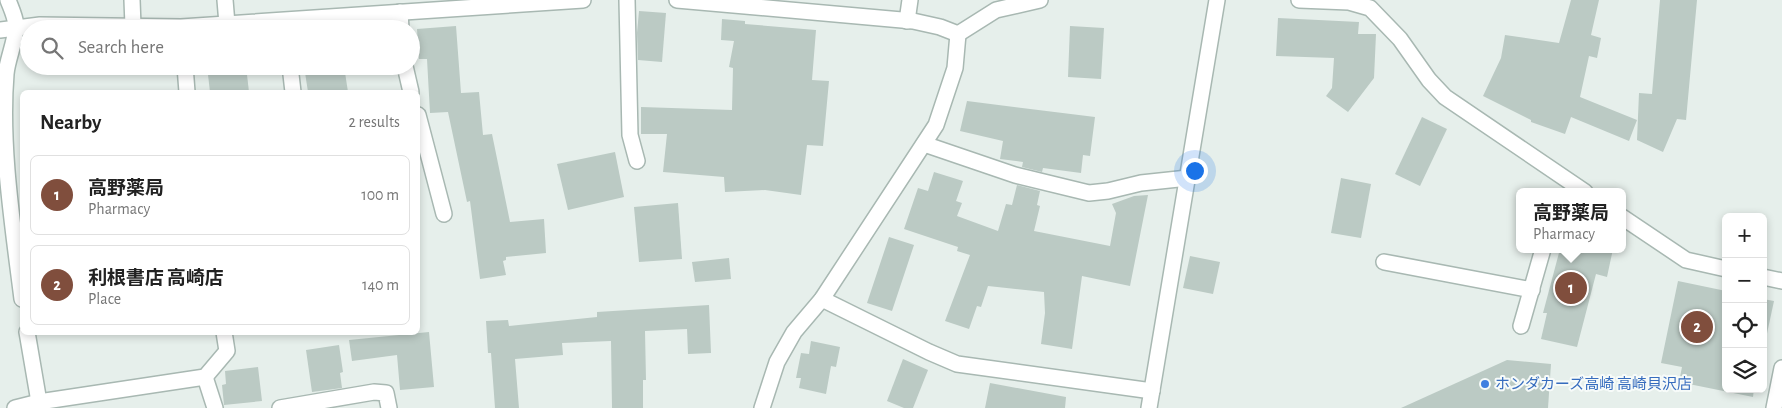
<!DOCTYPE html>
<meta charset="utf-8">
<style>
body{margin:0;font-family:"Alegreya Sans","Noto Sans JP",sans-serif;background:#f2f2f2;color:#222}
.controls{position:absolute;right:15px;bottom:15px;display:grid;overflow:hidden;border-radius:8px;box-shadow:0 2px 8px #0003}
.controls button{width:45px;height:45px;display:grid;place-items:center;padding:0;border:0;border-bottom:1px solid #e0e0e0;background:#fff;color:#222;font:25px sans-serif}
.you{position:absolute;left:1194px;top:170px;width:18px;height:18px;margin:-12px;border:4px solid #fff;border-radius:50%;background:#1a73e8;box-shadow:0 0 0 8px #1a73e833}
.badge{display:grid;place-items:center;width:32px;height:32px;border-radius:50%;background:#804e3d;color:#fff;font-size:16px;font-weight:700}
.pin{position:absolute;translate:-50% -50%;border:2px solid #fff;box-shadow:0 1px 5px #0006}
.popup{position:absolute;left:1516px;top:188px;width:110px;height:65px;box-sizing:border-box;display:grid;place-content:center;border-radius:8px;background:#fff;filter:drop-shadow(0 1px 4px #0005);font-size:16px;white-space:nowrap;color:#767676}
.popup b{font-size:19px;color:#222}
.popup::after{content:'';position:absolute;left:50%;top:100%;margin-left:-10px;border:10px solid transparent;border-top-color:#fff}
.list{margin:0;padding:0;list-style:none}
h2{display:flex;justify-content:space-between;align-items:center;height:65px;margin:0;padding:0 20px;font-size:21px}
h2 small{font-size:16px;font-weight:400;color:#767676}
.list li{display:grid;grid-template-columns:32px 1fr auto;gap:15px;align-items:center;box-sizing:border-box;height:80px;margin:0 10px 10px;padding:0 10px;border:1px solid #e0e0e0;border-radius:8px}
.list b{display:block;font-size:19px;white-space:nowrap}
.list p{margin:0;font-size:16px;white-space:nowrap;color:#767676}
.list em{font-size:16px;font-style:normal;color:#767676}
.icon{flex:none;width:28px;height:28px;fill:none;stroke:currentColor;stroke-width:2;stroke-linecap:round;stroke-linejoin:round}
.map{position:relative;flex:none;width:1782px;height:408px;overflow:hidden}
.search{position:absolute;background:#fff;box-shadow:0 2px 8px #0003;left:20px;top:20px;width:400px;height:55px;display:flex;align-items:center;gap:12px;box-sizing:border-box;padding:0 18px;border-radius:28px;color:#767676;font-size:19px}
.panel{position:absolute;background:#fff;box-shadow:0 2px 8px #0003;left:20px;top:90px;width:400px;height:245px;border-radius:8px}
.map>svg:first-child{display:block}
</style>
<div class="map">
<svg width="1782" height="408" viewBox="0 0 1782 408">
<rect width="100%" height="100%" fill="#e6efeb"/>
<g fill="#bbcac4">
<path d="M 1571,0 L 1599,0 L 1591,35 L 1601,38 L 1597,58 L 1589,56 L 1580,97 L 1637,120 L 1629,141 L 1571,117 L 1565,134 L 1531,122 L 1531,120 L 1483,96 L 1501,58 L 1505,35 L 1559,43 Z"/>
<path d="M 1660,0 L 1697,0 L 1686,120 L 1677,119 L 1663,152 L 1637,140 L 1639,93 L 1652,94 Z"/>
<path d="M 639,11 L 666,13 L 662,62 L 638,60 L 637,33 Z"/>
<path d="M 1278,18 L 1359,22 L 1358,34 L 1376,34 L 1374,78 L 1348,112 L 1326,96 L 1332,88 L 1334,58 L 1276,56 Z"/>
<path d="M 722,19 L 745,21 L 745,24 L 816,30 L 812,80 L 829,81 L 823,146 L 807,145 L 801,195 L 765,190 L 725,192 L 724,177 L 663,172 L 667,134 L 641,134 L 641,107 L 732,110 L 733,68 L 729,67 L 734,41 L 721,40 Z"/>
<path d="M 456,26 L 461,93 L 479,92 L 483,135 L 492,134 L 510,222 L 544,219 L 546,253 L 506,257 L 506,260 L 503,261 L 506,275 L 480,279 L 470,201 L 467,202 L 448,112 L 430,113 L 427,59 L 419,59 L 417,29 Z"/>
<path d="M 1070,26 L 1104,28 L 1101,79 L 1068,77 Z"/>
<path d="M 207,66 L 246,66 L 249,92 L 210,92 Z"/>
<path d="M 304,66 L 344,66 L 348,92 L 308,92 Z"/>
<path d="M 967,101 L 1095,117 L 1090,156 L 1083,155 L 1081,173 L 1043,168 L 1042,172 L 1022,167 L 1023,162 L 1000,159 L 1003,141 L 960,131 Z"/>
<path d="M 1422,117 L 1447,129 L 1420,186 L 1395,174 Z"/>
<path d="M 615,152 L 624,197 L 568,210 L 557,164 Z"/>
<path d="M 934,172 L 963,181 L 956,201 L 962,203 L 957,216 L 998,231 L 1006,204 L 1012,205 L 1017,185 L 1040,191 L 1037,205 L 1040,206 L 1034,231 L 1110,246 L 1116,213 L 1112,204 L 1134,196 L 1148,195 L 1130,286 L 1082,276 L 1072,349 L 1041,344 L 1045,313 L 1044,292 L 988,286 L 981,307 L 977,306 L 969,329 L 945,321 L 970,255 L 957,251 L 958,247 L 904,229 L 918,188 L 928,191 Z"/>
<path d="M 1341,178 L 1371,184 L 1361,238 L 1331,233 Z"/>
<path d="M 678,203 L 682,259 L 639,262 L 634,207 Z"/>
<path d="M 889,237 L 914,245 L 892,311 L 867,303 Z"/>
<path d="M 1560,249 L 1613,249 L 1607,277 L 1596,274 L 1577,347 L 1541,339 L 1547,313 L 1543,313 Z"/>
<path d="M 1190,256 L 1220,262 L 1213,294 L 1183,288 Z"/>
<path d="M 729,258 L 731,279 L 695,282 L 692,262 Z"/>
<path d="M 1678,281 L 1726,291 L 1726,389 L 1754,389 L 1753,397 L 1679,382 L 1682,367 L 1661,363 Z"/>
<path d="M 1763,299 L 1774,301 L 1763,352 Z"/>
<path d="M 709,305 L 711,353 L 688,354 L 687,329 L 645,331 L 646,380 L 643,380 L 643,408 L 612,408 L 611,341 L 562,343 L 563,355 L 515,359 L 519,408 L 495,408 L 491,353 L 488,353 L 486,321 L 508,320 L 509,326 L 597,317 L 597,312 Z"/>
<path d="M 429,332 L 434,387 L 400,390 L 397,355 L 352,361 L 349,340 Z"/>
<path d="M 811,341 L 840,347 L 836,367 L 831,366 L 826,394 L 799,388 L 801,378 L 796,378 L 801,353 L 809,354 Z"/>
<path d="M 339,345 L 343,372 L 340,373 L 342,388 L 312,392 L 306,350 Z"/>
<path d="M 903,359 L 928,370 L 913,408 L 904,408 L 887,401 Z"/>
<path d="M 1507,360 L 1551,364 L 1548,408 L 1401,408 Z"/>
<path d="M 258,367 L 262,401 L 224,405 L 222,385 L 226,384 L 225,371 Z"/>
<path d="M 990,383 L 1066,397 L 1065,408 L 985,408 Z"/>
</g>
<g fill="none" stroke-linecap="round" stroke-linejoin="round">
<g stroke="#a8b8b2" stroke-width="18">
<g id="minor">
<path d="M 8,0 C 11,8 15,16 16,25 C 17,37 7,60 6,74 C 0,146 13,226 22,299"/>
<path d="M 132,0 L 133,26"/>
<path d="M 225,0 L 227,24"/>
<path d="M 627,0 L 630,135 L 637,161"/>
<path d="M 677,0 L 913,21 L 940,27 L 958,34"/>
<path d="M 1299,0 L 1349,2 L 1370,8 L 1400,39 L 1429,80 L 1445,97 L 1585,192"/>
<path d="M 400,12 L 401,29"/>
<path d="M 907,21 L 910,0"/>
<path d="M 0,30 L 40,25 L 181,27 L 583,0"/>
<path d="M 958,34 L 996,10 L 1040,0"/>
<path d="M 185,66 L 187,92"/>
<path d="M 290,66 L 293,92"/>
<path d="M 405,66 L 411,92"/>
<path d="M 418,115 L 444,214"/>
<path d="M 924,144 L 1015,175 L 1089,193 L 1108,191 L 1141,183 L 1188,178"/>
<path d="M 1622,217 L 1686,260 L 1726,269"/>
<path d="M 1384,262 L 1532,290"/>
<path d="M 1763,277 L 1782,281"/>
<path d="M 822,299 L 929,352 L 957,364 L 1152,391"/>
<path d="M 1521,326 L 1543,249"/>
<path d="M 27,332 L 39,402"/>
<path d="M 205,377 L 215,408"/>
<path d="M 15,408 L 39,402 L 205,377 L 227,351 L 224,332"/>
<path d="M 280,408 L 374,392 L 386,393 L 389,408"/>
<path d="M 762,408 L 777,362 L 794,332 L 822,299 L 936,125 L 955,68 L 958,34"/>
<path d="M 1149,408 L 1217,0"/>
<path d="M 1774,408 L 1782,368"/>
</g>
</g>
<use href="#minor" stroke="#fff" stroke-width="15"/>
</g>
<circle fill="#3f7fe0" stroke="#f7fbf9" stroke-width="2" cx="1485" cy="384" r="5"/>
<g text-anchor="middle" stroke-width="4" stroke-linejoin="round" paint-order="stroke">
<g font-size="15" fill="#366cbe" stroke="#f7fbf9" text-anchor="start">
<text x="1495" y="389">ホンダカーズ高崎 高崎貝沢店</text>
</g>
</g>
</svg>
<div class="controls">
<button>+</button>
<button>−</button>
<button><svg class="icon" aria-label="locate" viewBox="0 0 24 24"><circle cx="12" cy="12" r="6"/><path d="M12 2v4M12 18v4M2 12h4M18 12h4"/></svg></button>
<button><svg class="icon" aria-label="layers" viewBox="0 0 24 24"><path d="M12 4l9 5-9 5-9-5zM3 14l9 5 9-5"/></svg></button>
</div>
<div class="you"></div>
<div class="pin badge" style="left:1571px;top:288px">1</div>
<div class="popup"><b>高野薬局</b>Pharmacy</div>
<div class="pin badge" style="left:1697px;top:327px">2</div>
<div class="search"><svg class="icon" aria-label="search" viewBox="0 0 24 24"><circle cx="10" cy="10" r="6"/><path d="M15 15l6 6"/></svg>Search here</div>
<section class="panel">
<h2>Nearby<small>2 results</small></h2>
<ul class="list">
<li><span class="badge">1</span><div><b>高野薬局</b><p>Pharmacy</p></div><em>100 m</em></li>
<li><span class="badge">2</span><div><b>利根書店 高崎店</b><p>Place</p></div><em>140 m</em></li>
</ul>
</section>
</div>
